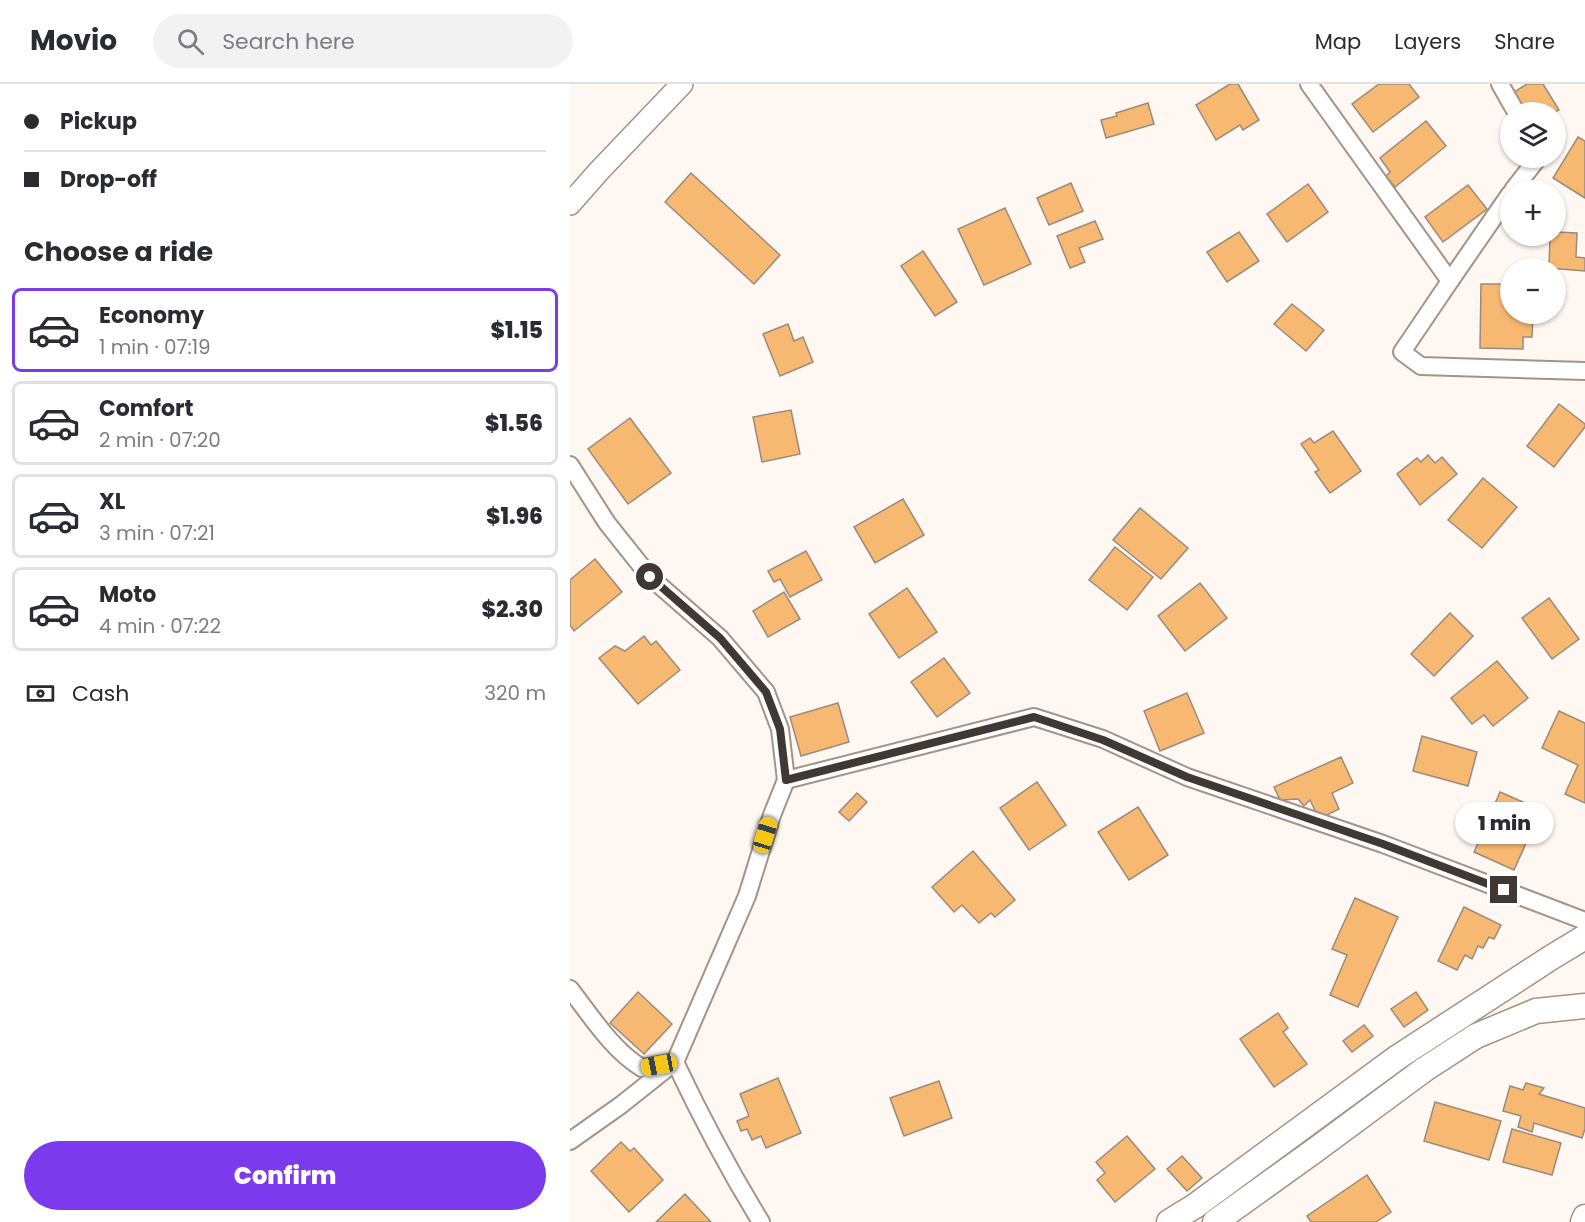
<!DOCTYPE html>
<html lang="en">
<head>
<meta charset="utf-8">
<style>
  :root { --surface:#fff; --page:#f2f2f3; --text:#2b2b33; --muted:#7c7c81; --line:#e1e1e2; --accent:#7c3aed }
  body { margin:0; font-family:Poppins,sans-serif; background:var(--page); color:var(--text); height:100vh; display:flex; flex-direction:column; font-size:22px; white-space:nowrap }
  * { box-sizing:border-box; margin:0 }
  p { font-size:20px; color:var(--muted) }
  .icon { flex:none; width:33px; height:33px; fill:none; stroke:currentColor; stroke-width:2; stroke-linecap:round; stroke-linejoin:round }
  .map { position:relative; flex:1; overflow:hidden }
  .panel { display:flex; flex-direction:column; background:var(--surface); width:570px }
  .panel>* { flex:none }
  .guide { display:grid; align-content:center; height:132px; padding:0 24px; background:var(--surface) }
  .fabs { position:absolute; left:930px; top:18px; display:grid; gap:12px }
  .fabs a { display:grid; place-items:center; width:66px; height:66px; border-radius:50%; background:var(--surface); box-shadow:0 2px 4px #0004; font-size:30px }
  .end { position:absolute; width:27px; height:27px; margin:-14px; border:8px solid #403933; background:#fff; box-shadow:0 0 0 3px #fff }
  .from { border-radius:50% }
  .bubble { position:absolute; height:42px; border-radius:21px; background:var(--surface); box-shadow:0 2px 4px #0004; font-size:20px; font-weight:800; line-height:42px; text-align:center }
  .car { position:absolute; width:18px; height:36px; margin:-18px -9px; border-radius:8px; box-shadow:0 0 4px 2px #0007; background:linear-gradient(#f5c518 24%,#345 0 40%,#f5c518 0 76%,#345 0 86%,#f5c518 0) }
  .guide b { display:flex; align-items:center; gap:21px; height:57px; font-size:22px }
  .guide b+b { border-top:2px solid var(--line) }
  .guide i { width:15px; height:15px; background:var(--text) }
  ul { padding:0; list-style:none }
  li { display:flex; align-items:center; gap:18px; height:84px; margin:0 12px 9px; padding:0 12px; border:3px solid var(--line); border-radius:9px }
  li div { flex:1 }
  li b { display:block; font-size:22px }
  li em { font-style:normal; font-weight:800 }
  li.current { border-color:var(--accent) }
  li>.icon { width:54px; height:54px; stroke-width:1.5 }
  h2 { padding:0 24px; font-size:27px; line-height:72px }
  .pay { display:flex; align-items:center; gap:15px; height:66px; padding:0 24px; font-size:22px }
  .pay p { margin-inline-start:auto }
  .primary-button { display:flex; gap:12px; margin-top:auto; padding:12px 24px }
  .primary-button a { flex:1; height:69px; border-radius:36px; background:var(--accent); color:#fff; font-size:24px; font-weight:800; line-height:69px; text-align:center }
  header { display:flex; align-items:center; gap:36px; box-sizing:border-box; height:84px; padding:0 30px; background:var(--surface); border-bottom:2px solid var(--line) }
  header strong { font-size:28px }
  nav { display:flex; gap:33px; margin-inline-start:auto; font-size:21px }
  .search { width:420px; height:54px; background:var(--page); display:flex; align-items:center; gap:15px; box-sizing:border-box; padding:0 21px; border-radius:33px; color:var(--muted); font-size:22px }
  main { display:flex; flex:1; min-height:0 }
  .map>svg:first-child { display:block }
  .building { fill:#f7b871; stroke:#9a8b7d; stroke-width:1.5 }
  .lines { fill:none; stroke-linecap:round; stroke-linejoin:round }
  .minor-casing { stroke:#a49386; stroke-width:20 }
  .tertiary-casing { stroke:#a49386; stroke-width:24 }
  .secondary-casing { stroke:#a49386; stroke-width:27 }
  .minor { stroke:#fff; stroke-width:16 }
  .tertiary { stroke:#fff; stroke-width:21 }
  .secondary { stroke:#fff; stroke-width:24 }
  .route { stroke:#403933; stroke-width:8 }
</style>
</head>
<body>
<header>
<strong>Movio</strong>
<div class="search"><svg class="icon" aria-label="search" viewBox="0 0 24 24"><circle cx="10" cy="10" r="6"/><path d="M15 15l6 6"/></svg>Search here</div>
<nav><a>Map</a><a>Layers</a><a>Share</a></nav>
</header>
<main>
<section class="panel">
<div class="guide">
<b><i class="from"></i>Pickup</b>
<b><i></i>Drop-off</b>
</div>
<h2>Choose a ride</h2>
<ul>
<li class="current"><svg class="icon" aria-label="car" viewBox="0 0 24 24"><path d="M5 17H2v-5l4-1 3-4h7l3 4 3 1v5h-3M9 17h6M6 11h13"/><circle cx="7" cy="17" r="2"/><circle cx="17" cy="17" r="2"/></svg><div><b>Economy</b><p>1 min · 07:19</p></div><em>$1.15</em></li>
<li><svg class="icon" aria-label="car" viewBox="0 0 24 24"><path d="M5 17H2v-5l4-1 3-4h7l3 4 3 1v5h-3M9 17h6M6 11h13"/><circle cx="7" cy="17" r="2"/><circle cx="17" cy="17" r="2"/></svg><div><b>Comfort</b><p>2 min · 07:20</p></div><em>$1.56</em></li>
<li><svg class="icon" aria-label="car" viewBox="0 0 24 24"><path d="M5 17H2v-5l4-1 3-4h7l3 4 3 1v5h-3M9 17h6M6 11h13"/><circle cx="7" cy="17" r="2"/><circle cx="17" cy="17" r="2"/></svg><div><b>XL</b><p>3 min · 07:21</p></div><em>$1.96</em></li>
<li><svg class="icon" aria-label="car" viewBox="0 0 24 24"><path d="M5 17H2v-5l4-1 3-4h7l3 4 3 1v5h-3M9 17h6M6 11h13"/><circle cx="7" cy="17" r="2"/><circle cx="17" cy="17" r="2"/></svg><div><b>Moto</b><p>4 min · 07:22</p></div><em>$2.30</em></li>
</ul>
<div class="pay"><svg class="icon" aria-label="cash" viewBox="0 0 24 24"><path d="M3 7h18v10H3z"/><circle cx="12" cy="12" r="2"/></svg>Cash<p>320 m</p></div>
<div class="primary-button"><a>Confirm</a></div>
</section>
<div class="map">
<svg width="1015" height="1138" viewBox="0 0 1015 1138">
  <rect width="100%" height="100%" fill="#fff7f1"/>
  <!-- building -->
  <g class="building">
    <path d="M 660,0 L 668,0 L 689,36 L 673,46 L 670,41 L 646,56 L 626,21 Z"/>
    <path d="M 809,0 L 839,0 L 849,13 L 803,48 L 782,20 Z"/>
    <path d="M 957,0 L 973,0 L 989,26 L 985,28 L 956,28 L 944,8 Z"/>
    <path d="M 578,19 L 584,40 L 536,54 L 531,36 L 547,32 L 546,29 Z"/>
    <path d="M 856,37 L 876,62 L 825,103 L 816,92 L 820,88 L 810,74 Z"/>
    <path d="M 1008,53 L 1015,57 L 1015,114 L 983,94 Z"/>
    <path d="M 121,89 L 210,171 L 184,200 L 95,118 Z"/>
    <path d="M 501,99 L 513,127 L 479,141 L 467,114 Z"/>
    <path d="M 738,100 L 758,128 L 717,158 L 697,130 Z"/>
    <path d="M 898,101 L 917,125 L 873,158 L 855,133 Z"/>
    <path d="M 435,124 L 461,180 L 414,201 L 388,145 Z"/>
    <path d="M 525,137 L 533,155 L 509,164 L 515,178 L 500,184 L 487,152 Z"/>
    <path d="M 669,148 L 689,177 L 657,198 L 637,168 Z"/>
    <path d="M 986,148 L 1007,149 L 1006,173 L 1015,174 L 1015,187 L 979,184 L 980,152 L 986,152 Z"/>
    <path d="M 353,167 L 387,218 L 365,232 L 331,182 Z"/>
    <path d="M 911,200 L 940,200 L 940,230 L 963,230 L 962,253 L 953,253 L 953,265 L 910,264 Z"/>
    <path d="M 722,220 L 754,246 L 736,267 L 704,240 Z"/>
    <path d="M 218,240 L 224,257 L 233,253 L 243,278 L 210,292 L 193,250 Z"/>
    <path d="M 989,320 L 1015,340 L 1015,343 L 984,383 L 957,362 Z"/>
    <path d="M 221,326 L 230,370 L 192,378 L 183,333 Z"/>
    <path d="M 60,334 L 101,389 L 58,420 L 18,365 Z"/>
    <path d="M 763,347 L 791,387 L 760,409 L 745,388 L 749,386 L 731,360 L 740,354 L 744,359 Z"/>
    <path d="M 858,371 L 865,379 L 872,373 L 887,390 L 850,421 L 827,390 L 847,374 L 851,378 Z"/>
    <path d="M 913,394 L 947,423 L 912,464 L 878,436 Z"/>
    <path d="M 333,415 L 354,451 L 305,479 L 284,443 Z"/>
    <path d="M 570,424 L 618,464 L 591,495 L 543,456 Z"/>
    <path d="M 545,463 L 583,493 L 557,526 L 519,496 Z"/>
    <path d="M 236,467 L 252,496 L 220,513 L 210,495 L 204,498 L 198,487 Z"/>
    <path d="M 25,475 L 52,508 L 4,547 L 0,541 L 0,496 Z"/>
    <path d="M 630,499 L 657,534 L 615,567 L 588,532 Z"/>
    <path d="M 337,504 L 367,548 L 329,574 L 299,530 Z"/>
    <path d="M 214,508 L 230,535 L 198,553 L 183,527 Z"/>
    <path d="M 979,514 L 1009,555 L 982,575 L 952,534 Z"/>
    <path d="M 880,529 L 903,552 L 864,592 L 841,570 Z"/>
    <path d="M 74,552 L 81,561 L 86,557 L 110,586 L 68,620 L 29,574 L 45,562 L 55,567 Z"/>
    <path d="M 374,574 L 400,609 L 367,633 L 341,598 Z"/>
    <path d="M 927,577 L 958,614 L 923,642 L 914,631 L 902,640 L 881,614 Z"/>
    <path d="M 617,609 L 634,649 L 590,667 L 574,627 Z"/>
    <path d="M 268,619 L 279,658 L 231,672 L 220,633 Z"/>
    <path d="M 989,627 L 1015,639 L 1015,719 L 995,710 L 1008,681 L 972,664 Z"/>
    <path d="M 852,652 L 907,668 L 898,702 L 843,687 Z"/>
    <path d="M 771,673 L 783,699 L 762,709 L 769,725 L 749,735 L 740,716 L 734,722 L 728,715 L 710,716 L 704,703 Z"/>
    <path d="M 467,698 L 496,741 L 459,766 L 430,724 Z"/>
    <path d="M 930,708 L 971,726 L 944,786 L 904,768 Z"/>
    <path d="M 287,709 L 297,718 L 279,737 L 269,728 Z"/>
    <path d="M 568,723 L 598,771 L 559,796 L 528,748 Z"/>
    <path d="M 403,767 L 445,816 L 425,833 L 421,829 L 409,839 L 392,821 L 384,828 L 362,803 Z"/>
    <path d="M 785,814 L 828,833 L 788,923 L 760,911 L 777,871 L 762,865 Z"/>
    <path d="M 894,823 L 931,841 L 924,855 L 919,853 L 913,864 L 908,862 L 902,875 L 895,871 L 887,886 L 868,877 Z"/>
    <path d="M 68,908 L 102,940 L 74,970 L 40,939 Z"/>
    <path d="M 846,908 L 858,926 L 834,943 L 821,925 Z"/>
    <path d="M 708,929 L 718,944 L 713,948 L 737,980 L 704,1003 L 670,955 Z"/>
    <path d="M 794,941 L 803,952 L 782,968 L 773,957 Z"/>
    <path d="M 208,994 L 231,1049 L 196,1064 L 191,1052 L 182,1056 L 177,1045 L 171,1047 L 167,1037 L 179,1032 L 170,1010 Z"/>
    <path d="M 369,997 L 382,1034 L 334,1052 L 320,1014 Z"/>
    <path d="M 956,999 L 974,1004 L 969,1010 L 1015,1024 L 1015,1045 L 1012,1054 L 964,1039 L 962,1048 L 948,1043 L 951,1032 L 933,1027 L 940,1002 L 953,1006 Z"/>
    <path d="M 865,1018 L 931,1037 L 919,1076 L 854,1057 Z"/>
    <path d="M 942,1045 L 991,1059 L 982,1091 L 933,1078 Z"/>
    <path d="M 557,1052 L 585,1085 L 545,1118 L 527,1096 L 535,1089 L 526,1078 Z"/>
    <path d="M 51,1058 L 60,1067 L 64,1064 L 93,1096 L 59,1128 L 21,1087 Z"/>
    <path d="M 612,1072 L 632,1094 L 617,1107 L 597,1085 Z"/>
    <path d="M 797,1091 L 821,1128 L 806,1138 L 741,1138 L 737,1132 Z"/>
    <path d="M 115,1110 L 141,1138 L 86,1138 Z"/>
  </g>
  <g class="lines">
    <!-- minor casing -->
    <g class="minor-casing">
      <g id="minor">
        <path d="M 739,0 L 880,197 L 832,268 L 851,282 L 1015,287"/>
        <path d="M 930,0 L 946,28"/>
        <path d="M 943,106 L 968,74"/>
        <path d="M 880,197 L 940,110"/>
        <path d="M 0,381 L 37,439 L 80,493 L 150,554 L 196,608 L 210,645 L 216,696 L 202,731 L 177,812 L 105,978 L 72,984 C 43,967 21,932 0,905"/>
        <path d="M 216,696 L 464,633 L 533,655 L 617,693 L 813,760 L 1015,837"/>
        <path d="M 0,1057 L 51,1021 L 105,978 C 131,1033 159,1086 191,1138"/>
      </g>
    </g>
    <!-- tertiary casing -->
    <g class="tertiary-casing">
      <path id="tertiary" d="M 0,120 L 29,87 L 112,0"/>
    </g>
    <!-- secondary casing -->
    <g class="secondary-casing">
      <g id="secondary">
        <path d="M 599,1138 L 625,1122 L 828,973 L 982,873 L 1015,853"/>
        <path d="M 645,1138 L 744,1067 L 855,985 L 906,952 L 966,927 L 1015,922"/>
        <path d="M 1013,1138 L 1015,1133"/>
      </g>
    </g>
    <!-- minor -->
    <use href="#minor" class="minor"/>
    <!-- tertiary -->
    <use href="#tertiary" class="tertiary"/>
    <!-- secondary -->
    <use href="#secondary" class="secondary"/>
  </g>
  <g class="lines">
    <!-- route -->
    <path class="route" d="M 80,493 L 150,554 L 196,608 L 210,645 L 216,696 L 464,633 L 533,656 L 617,693 L 813,760 L 934,806"/>
  </g>
</svg>
<div class="fabs">
<a><svg class="icon" aria-label="layers" viewBox="0 0 24 24"><path d="M12 4l9 5-9 5-9-5zM3 14l9 5 9-5"/></svg></a>
<a>+</a>
<a>−</a>
</div>
<i class="end from" style="left:80px;top:493px"></i>
<i class="end" style="left:934px;top:806px"></i>
<div class="bubble" style="left:885px;top:718px;width:99px">1 min</div>
<i class="car" style="left:195px;top:751px;rotate:17deg"></i>
<i class="car" style="left:89px;top:981px;rotate:259deg"></i>
</div>
</main>
</body>
</html>
